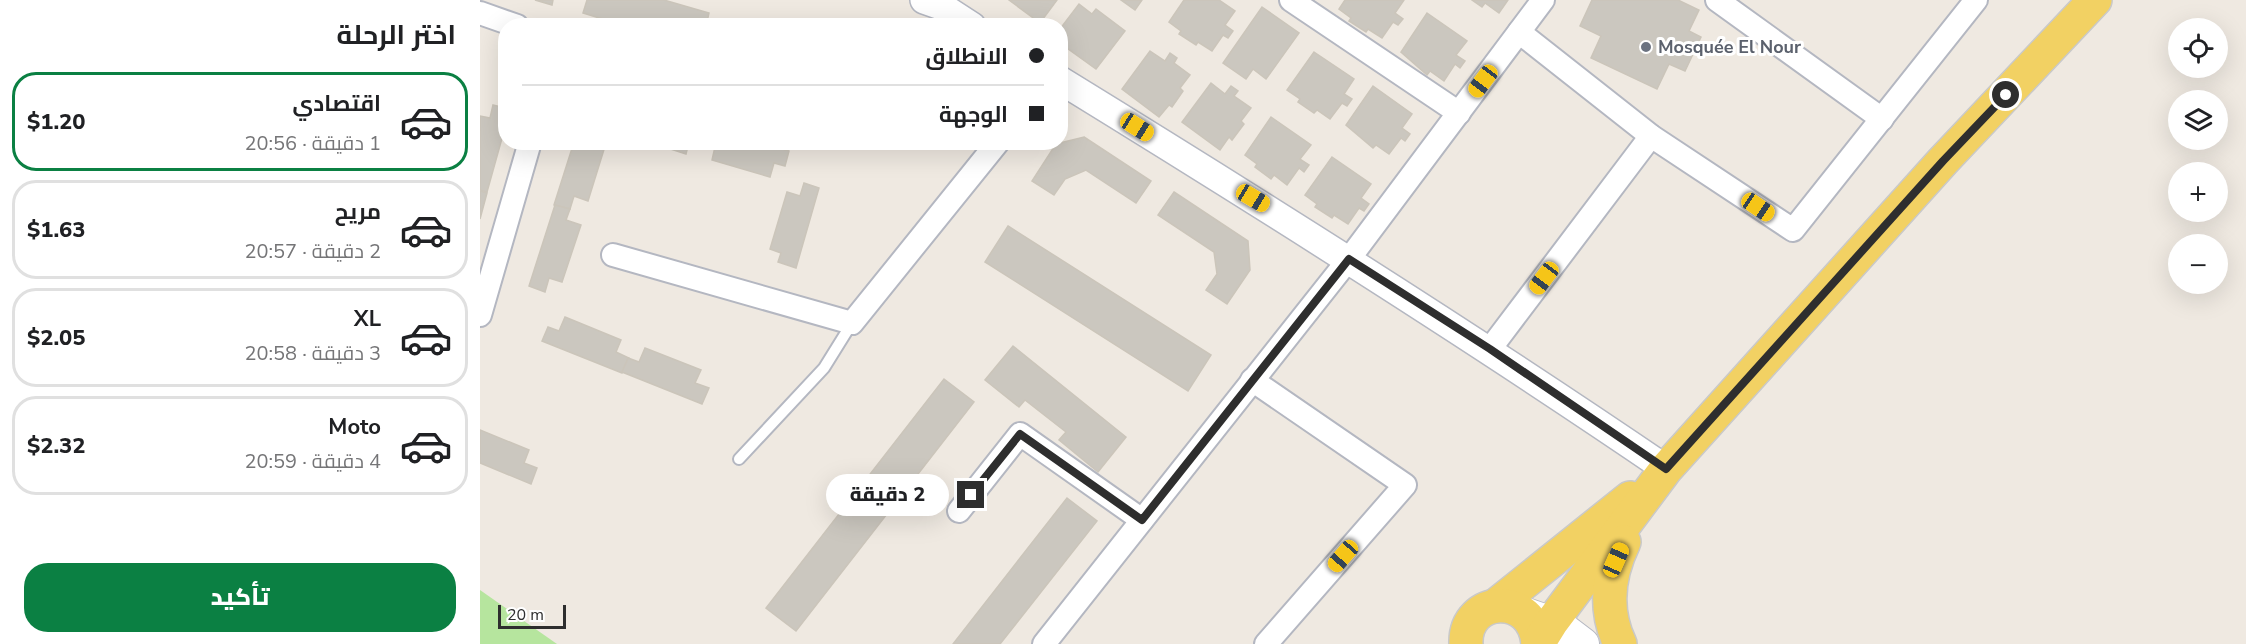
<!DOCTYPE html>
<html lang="ar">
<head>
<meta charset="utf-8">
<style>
  :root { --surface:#fff; --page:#f6f6f6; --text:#202124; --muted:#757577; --line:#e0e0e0; --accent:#0b8043 }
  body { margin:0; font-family:"Nunito Sans",Cairo,sans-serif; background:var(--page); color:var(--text); direction:rtl; height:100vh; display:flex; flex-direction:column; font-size:22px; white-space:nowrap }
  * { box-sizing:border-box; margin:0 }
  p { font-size:20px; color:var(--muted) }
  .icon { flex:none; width:33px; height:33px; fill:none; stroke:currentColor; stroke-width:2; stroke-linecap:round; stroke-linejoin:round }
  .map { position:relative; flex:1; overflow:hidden; direction:ltr }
  .drawer { display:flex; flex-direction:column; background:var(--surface); width:480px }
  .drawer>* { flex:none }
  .guide { position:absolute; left:18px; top:18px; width:570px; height:132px; border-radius:24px; box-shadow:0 6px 24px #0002; direction:rtl; display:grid; align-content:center; height:132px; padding:0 24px; background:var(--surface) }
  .tools { position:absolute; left:1688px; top:18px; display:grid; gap:12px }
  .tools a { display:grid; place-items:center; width:60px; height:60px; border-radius:50%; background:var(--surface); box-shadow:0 6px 24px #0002; font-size:30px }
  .scale { position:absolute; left:18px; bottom:15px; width:68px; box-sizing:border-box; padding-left:6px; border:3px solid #2e2e2e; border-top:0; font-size:16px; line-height:21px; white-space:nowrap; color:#2e2e2e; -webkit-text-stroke:4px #fff; paint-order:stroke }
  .end { position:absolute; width:27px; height:27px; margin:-14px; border:8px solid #2e2e2e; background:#fff; box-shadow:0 0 0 3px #fff }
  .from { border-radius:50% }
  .bubble { position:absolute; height:42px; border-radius:21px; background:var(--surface); box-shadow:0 6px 24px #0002; font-size:20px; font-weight:800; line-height:42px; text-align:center; direction:rtl }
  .car { position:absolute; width:18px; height:36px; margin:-18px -9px; border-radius:8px; box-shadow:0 0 4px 2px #0007; background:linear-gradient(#f5c518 24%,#345 0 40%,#f5c518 0 76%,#345 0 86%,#f5c518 0) }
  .guide b { display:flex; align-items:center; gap:21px; height:57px; font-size:22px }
  .guide b+b { border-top:2px solid var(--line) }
  .guide i { width:15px; height:15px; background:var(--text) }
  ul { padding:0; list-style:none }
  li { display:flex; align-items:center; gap:18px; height:99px; margin:0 12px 9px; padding:0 12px; border:3px solid var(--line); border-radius:24px }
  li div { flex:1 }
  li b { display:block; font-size:22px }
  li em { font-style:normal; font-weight:800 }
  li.selected { border-color:var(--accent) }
  li>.icon { width:54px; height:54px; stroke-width:1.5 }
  h2 { padding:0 24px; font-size:27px; line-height:72px }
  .cta { display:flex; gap:12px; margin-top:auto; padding:12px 24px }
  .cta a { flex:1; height:69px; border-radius:24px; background:var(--accent); color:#fff; font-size:24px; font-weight:800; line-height:69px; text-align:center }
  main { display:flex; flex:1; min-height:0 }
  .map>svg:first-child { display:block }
  .green { fill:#b6e59e }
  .building { fill:#cbc7bf; stroke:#cbc5ba; stroke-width:1.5 }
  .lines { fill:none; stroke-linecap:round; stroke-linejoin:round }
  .service-casing { stroke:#b4b7c1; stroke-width:14 }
  .minor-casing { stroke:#b4b7c1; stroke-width:26 }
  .tertiary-casing { stroke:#b4b7c1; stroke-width:30 }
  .secondary-casing { stroke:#b4b7c1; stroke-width:34 }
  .primary-casing { stroke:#c9c9c9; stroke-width:36 }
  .service { stroke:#fff; stroke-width:10 }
  .minor { stroke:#fff; stroke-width:22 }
  .tertiary { stroke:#fff; stroke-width:27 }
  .secondary { stroke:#fff; stroke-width:32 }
  .primary { stroke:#f2d163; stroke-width:33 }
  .route { stroke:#2e2e2e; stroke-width:8 }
  .worship-dot { fill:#6b7280; stroke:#fff; stroke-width:2 }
  .labels { text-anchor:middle; stroke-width:6; stroke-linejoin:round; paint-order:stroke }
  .worship-label { font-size:18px; font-weight:bold; fill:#5b616d; stroke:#fff; text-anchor:start }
</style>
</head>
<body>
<main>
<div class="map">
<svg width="1766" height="644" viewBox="0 0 1766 644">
  <rect width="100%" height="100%" fill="#efe9e1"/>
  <!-- green -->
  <path class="green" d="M 0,590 L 77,644 L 0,644 Z"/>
  <!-- building -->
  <g class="building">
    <path d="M 55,0 L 73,0 L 72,5 Z"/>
    <path d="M 107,0 L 184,0 L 229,13 L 226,26 L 145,26 L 103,13 Z"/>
    <path d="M 529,0 L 577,0 L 560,23 Z"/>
    <path d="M 641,0 L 662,0 L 655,10 Z"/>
    <path d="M 704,0 L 739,0 L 755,11 L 745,25 L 753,31 L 748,38 L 743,35 L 732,51 L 718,42 L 716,45 L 699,34 L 701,31 L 689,22 Z"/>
    <path d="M 865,0 L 924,0 L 915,13 L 923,19 L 918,25 L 913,22 L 902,38 L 888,29 L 886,32 L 869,21 L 871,18 L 859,9 Z"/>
    <path d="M 992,0 L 1028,0 L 1019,13 L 1005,3 L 1002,7 Z"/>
    <path d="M 1112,0 L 1198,0 L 1219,10 L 1209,31 L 1221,37 L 1205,71 L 1189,64 L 1177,89 L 1111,58 L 1121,36 L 1100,26 Z"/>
    <path d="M 599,4 L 612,14 L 616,9 L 645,31 L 616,69 L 580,43 L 580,29 Z"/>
    <path d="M 782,7 L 819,33 L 786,79 L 773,69 L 766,79 L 743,63 Z"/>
    <path d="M 947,13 L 987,41 L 976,55 L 985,61 L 980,68 L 975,64 L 964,81 L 950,71 L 947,75 L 921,52 Z"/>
    <path d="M 670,51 L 685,61 L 690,53 L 697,58 L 694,63 L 710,75 L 700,88 L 703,91 L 692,107 L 689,105 L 679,117 L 642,89 Z"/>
    <path d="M 834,52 L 874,79 L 864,94 L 872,99 L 867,106 L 862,103 L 850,119 L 837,110 L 834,113 L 818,102 L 820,99 L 807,90 Z"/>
    <path d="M 731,83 L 745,94 L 751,86 L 758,91 L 754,96 L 771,108 L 761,121 L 764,124 L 752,140 L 749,137 L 740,150 L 702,122 Z"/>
    <path d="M 893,86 L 932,114 L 922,128 L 930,134 L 925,141 L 921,138 L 909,154 L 896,145 L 893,148 L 866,125 Z"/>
    <path d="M 13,105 L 26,108 L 26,124 L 7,192 L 0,190 L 0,116 L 10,118 Z"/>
    <path d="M 791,117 L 831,145 L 820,159 L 829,165 L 824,172 L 819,168 L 807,185 L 794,175 L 791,179 L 775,167 L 777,164 L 765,155 Z"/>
    <path d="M 604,137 L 671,181 L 656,203 L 606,170 L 585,179 L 574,195 L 552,181 L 576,144 Z"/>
    <path d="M 94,142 L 126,143 L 108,201 L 94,196 L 90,209 L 74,205 Z"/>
    <path d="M 169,142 L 209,142 L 206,154 Z"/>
    <path d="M 280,142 L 309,151 L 305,166 L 294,163 L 290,177 L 232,160 L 235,147 L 222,143 Z"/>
    <path d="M 852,157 L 891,184 L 881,198 L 889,204 L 884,211 L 879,208 L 868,224 L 854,215 L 852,218 L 835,207 L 837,204 L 825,195 Z"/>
    <path d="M 324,183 L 339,188 L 316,268 L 298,262 L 301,253 L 290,249 L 307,192 L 320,196 Z"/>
    <path d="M 0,191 L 7,193 L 0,219 Z"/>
    <path d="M 694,192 L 768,241 L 770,270 L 747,304 L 726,290 L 737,274 L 734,252 L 678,215 Z"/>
    <path d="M 75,205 L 90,209 L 86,220 L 101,225 L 82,282 L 69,278 L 65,292 L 49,286 Z"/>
    <path d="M 528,226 L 731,355 L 708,391 L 505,262 Z"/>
    <path d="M 85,317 L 141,340 L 136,352 L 149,358 L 142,373 L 62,341 L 68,327 L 79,331 Z"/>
    <path d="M 533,346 L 646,437 L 618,472 L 579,440 L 586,432 L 545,400 L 539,407 L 505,380 Z"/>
    <path d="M 165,348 L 221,370 L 215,383 L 229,388 L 222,404 L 142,372 L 148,358 L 159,362 Z"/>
    <path d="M 464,379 L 494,402 L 316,631 L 286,608 Z"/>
    <path d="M 0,430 L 49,450 L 44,463 L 57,468 L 51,484 L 0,463 Z"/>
    <path d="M 587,498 L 617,521 L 520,644 L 473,644 Z"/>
  </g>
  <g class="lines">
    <!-- service casing -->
    <g class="service-casing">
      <path id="service" d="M 259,459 L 344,368 L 372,323"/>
    </g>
    <!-- minor casing -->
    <g class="minor-casing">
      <g id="minor">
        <path d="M 811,0 L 979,113"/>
        <path d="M 1237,0 L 1402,119"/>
        <path d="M 0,13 L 37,26"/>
        <path d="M 1039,32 L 1171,136 L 1313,230 L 1496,0"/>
        <path d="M 133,255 L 372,323 L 518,142"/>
        <path d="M 0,315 L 50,142"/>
        <path d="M 1010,349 L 1171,136"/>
        <path d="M 772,380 L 925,485 L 786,644"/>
        <path d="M 479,511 L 540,434 L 662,520"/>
        <path d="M 564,644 L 869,259 L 1063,0"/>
      </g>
    </g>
    <!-- tertiary casing -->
    <g class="tertiary-casing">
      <g id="tertiary">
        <path d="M 444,0 L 461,6 L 492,26"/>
        <path d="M 580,80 C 785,206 988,334 1186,469"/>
      </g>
    </g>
    <!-- secondary casing -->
    <g class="secondary-casing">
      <path id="secondary" d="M 1046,614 L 1078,625 L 1103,644"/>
    </g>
    <!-- primary casing -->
    <g class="primary-casing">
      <g id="primary">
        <path d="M 1015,606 L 1150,498"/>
        <path d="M 986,644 C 984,595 1054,591 1058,644"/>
        <path d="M 1058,644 L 1071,623 L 1186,469 L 1463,161 L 1615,0"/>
        <path d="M 1140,644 C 1124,610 1128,575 1144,542"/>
      </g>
    </g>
    <!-- service -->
    <use href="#service" class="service"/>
    <!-- minor -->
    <use href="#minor" class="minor"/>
    <!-- tertiary -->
    <use href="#tertiary" class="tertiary"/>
    <!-- secondary -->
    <use href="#secondary" class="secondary"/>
    <!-- primary -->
    <use href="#primary" class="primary"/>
  </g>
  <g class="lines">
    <!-- route -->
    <path class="route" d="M 491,495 L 540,434 L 662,520 L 869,259 L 1010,349 L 1186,469 L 1463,161 L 1526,95"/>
  </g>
  <!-- markers -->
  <circle class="worship-dot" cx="1166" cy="47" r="6"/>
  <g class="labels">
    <!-- worship labels -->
    <g class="worship-label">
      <text x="1178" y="53">Mosquée El Nour</text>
    </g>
  </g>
</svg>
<div class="tools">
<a><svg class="icon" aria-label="locate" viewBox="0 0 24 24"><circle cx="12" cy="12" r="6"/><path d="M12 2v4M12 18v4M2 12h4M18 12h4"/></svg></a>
<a><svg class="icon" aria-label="layers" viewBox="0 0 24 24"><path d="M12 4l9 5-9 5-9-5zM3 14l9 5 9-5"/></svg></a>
<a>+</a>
<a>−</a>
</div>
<div class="scale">20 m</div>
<i class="end from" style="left:1526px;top:95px"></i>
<i class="end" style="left:491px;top:495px"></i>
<div class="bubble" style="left:346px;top:474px;width:123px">2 دقيقة</div>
<i class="car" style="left:1003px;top:81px;rotate:217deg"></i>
<i class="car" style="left:657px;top:127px;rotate:122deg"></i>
<i class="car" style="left:773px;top:198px;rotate:121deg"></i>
<i class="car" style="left:1278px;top:207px;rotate:124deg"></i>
<i class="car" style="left:1064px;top:278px;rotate:217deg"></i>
<i class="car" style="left:863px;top:556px;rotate:221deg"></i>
<i class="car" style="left:1136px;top:560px;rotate:24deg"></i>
<div class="guide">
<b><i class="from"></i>الانطلاق</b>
<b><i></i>الوجهة</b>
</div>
</div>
<section class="drawer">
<h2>اختر الرحلة</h2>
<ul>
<li class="selected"><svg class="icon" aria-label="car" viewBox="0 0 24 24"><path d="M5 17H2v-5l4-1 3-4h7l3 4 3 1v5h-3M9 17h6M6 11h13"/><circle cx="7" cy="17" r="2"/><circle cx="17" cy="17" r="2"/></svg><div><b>اقتصادي</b><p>1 دقيقة · 20:56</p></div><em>$1.20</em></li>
<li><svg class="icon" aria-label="car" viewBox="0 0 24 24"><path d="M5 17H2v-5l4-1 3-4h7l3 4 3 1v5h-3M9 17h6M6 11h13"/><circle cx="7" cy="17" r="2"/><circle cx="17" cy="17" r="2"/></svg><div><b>مريح</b><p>2 دقيقة · 20:57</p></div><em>$1.63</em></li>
<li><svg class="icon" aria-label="car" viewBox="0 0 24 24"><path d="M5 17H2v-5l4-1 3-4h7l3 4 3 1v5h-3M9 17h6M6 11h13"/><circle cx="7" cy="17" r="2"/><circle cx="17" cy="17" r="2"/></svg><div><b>XL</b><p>3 دقيقة · 20:58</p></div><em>$2.05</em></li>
<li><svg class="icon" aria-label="car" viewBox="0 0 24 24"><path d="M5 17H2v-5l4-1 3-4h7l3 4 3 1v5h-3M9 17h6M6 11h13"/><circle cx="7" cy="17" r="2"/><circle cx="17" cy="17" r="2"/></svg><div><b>Moto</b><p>4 دقيقة · 20:59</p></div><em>$2.32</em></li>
</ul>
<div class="cta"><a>تأكيد</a></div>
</section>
</main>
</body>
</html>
